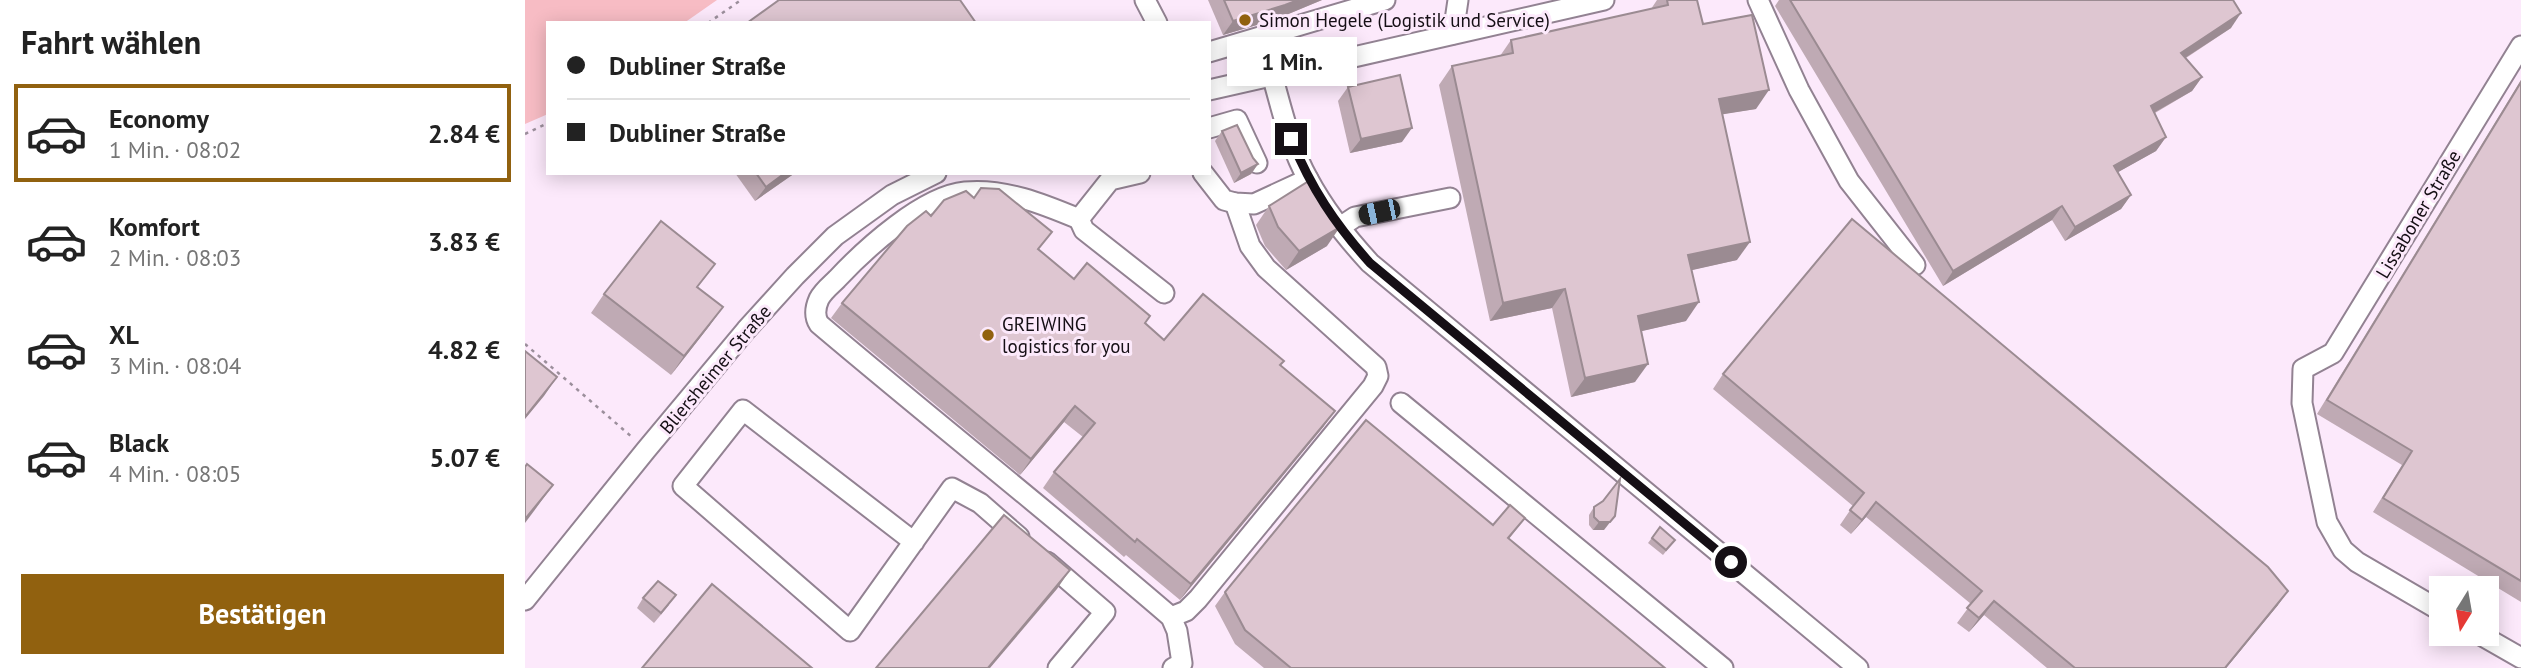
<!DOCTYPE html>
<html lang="de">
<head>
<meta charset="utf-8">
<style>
  :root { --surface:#fff; --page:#f2f2f2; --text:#222; --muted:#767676; --line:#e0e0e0; --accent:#91610f }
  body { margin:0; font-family:"PT Sans",sans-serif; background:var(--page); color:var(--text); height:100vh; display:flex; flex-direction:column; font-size:26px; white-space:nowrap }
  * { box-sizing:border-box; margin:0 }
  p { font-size:23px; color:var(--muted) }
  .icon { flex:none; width:38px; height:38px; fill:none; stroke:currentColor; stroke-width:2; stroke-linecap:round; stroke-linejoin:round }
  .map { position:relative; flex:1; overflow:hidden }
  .details { display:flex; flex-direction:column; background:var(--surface); width:525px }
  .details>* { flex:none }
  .hud { position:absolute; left:21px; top:21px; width:665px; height:154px; border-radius:0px; box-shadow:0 4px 18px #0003; display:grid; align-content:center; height:154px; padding:0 21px; background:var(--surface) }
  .needle { width:46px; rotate:191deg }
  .buttons { position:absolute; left:1904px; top:576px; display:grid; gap:14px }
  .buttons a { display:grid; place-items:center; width:70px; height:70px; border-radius:0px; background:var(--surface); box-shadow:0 4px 18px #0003; font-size:35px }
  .end { position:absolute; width:32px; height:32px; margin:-16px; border:9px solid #150f15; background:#fff; box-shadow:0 0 0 4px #fff }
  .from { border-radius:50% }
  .bubble { position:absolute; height:49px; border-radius:0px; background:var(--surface); box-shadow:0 4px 18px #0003; font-size:23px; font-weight:800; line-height:49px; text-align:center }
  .car { position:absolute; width:21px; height:42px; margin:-21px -10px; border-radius:9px; box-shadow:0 0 5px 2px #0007; background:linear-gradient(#222 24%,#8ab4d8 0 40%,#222 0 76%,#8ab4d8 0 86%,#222 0) }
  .hud b { display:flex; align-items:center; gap:24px; height:66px; font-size:26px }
  .hud b+b { border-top:2px solid var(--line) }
  .hud i { width:18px; height:18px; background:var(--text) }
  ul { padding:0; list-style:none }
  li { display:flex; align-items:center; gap:21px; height:98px; margin:0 14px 10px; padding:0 7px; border:4px solid transparent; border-radius:0px }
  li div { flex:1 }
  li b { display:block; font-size:26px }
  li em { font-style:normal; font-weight:800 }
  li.active { border-color:var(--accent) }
  li>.icon { width:63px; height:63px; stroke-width:1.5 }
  h2 { padding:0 21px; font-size:32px; line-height:84px }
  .primary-button { display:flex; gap:14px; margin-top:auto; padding:14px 21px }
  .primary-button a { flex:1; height:80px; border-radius:0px; background:var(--accent); color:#fff; font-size:28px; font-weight:800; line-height:80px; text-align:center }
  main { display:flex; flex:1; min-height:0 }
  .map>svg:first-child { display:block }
  .green { fill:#f7bcc4 }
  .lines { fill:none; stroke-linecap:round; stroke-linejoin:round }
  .minor-casing { stroke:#928292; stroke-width:23 }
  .path { stroke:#9c8f9c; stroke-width:2.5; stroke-dasharray:3.5 5; stroke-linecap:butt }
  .minor { stroke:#fff; stroke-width:19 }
  .wall { fill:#bfaab4 }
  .shaded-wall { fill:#9b8b92 }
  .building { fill:#dec6d1; stroke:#9b8b92; stroke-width:2 }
  .route { stroke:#150f15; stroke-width:9 }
  .poi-dot { fill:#91610f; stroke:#fce9fb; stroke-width:2.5 }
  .labels { text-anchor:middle; stroke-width:6; stroke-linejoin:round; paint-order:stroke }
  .poi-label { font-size:19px; fill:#150f15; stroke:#fce9fb; text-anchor:start }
  .street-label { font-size:19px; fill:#150f15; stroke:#fce9fb }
</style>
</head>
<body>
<main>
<section class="details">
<h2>Fahrt wählen</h2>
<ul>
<li class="active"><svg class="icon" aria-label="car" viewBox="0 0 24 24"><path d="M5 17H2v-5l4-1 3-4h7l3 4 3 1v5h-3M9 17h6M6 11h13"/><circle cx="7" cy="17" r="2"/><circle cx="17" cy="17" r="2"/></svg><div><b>Economy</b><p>1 Min. · 08:02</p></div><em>2.84 €</em></li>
<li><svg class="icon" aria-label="car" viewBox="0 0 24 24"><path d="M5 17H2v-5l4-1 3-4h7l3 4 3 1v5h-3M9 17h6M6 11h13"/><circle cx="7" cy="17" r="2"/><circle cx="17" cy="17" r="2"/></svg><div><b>Komfort</b><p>2 Min. · 08:03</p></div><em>3.83 €</em></li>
<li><svg class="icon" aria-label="car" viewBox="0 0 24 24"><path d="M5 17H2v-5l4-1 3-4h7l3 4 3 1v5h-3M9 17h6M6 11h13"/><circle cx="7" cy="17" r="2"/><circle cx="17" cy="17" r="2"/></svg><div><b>XL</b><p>3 Min. · 08:04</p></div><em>4.82 €</em></li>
<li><svg class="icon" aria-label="car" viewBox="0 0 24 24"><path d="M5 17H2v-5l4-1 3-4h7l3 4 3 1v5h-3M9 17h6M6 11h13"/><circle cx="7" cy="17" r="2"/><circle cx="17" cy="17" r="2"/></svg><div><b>Black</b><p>4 Min. · 08:05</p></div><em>5.07 €</em></li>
</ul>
<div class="primary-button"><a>Bestätigen</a></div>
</section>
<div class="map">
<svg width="1996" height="668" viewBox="0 0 1996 668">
  <rect width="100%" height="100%" fill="#fce9fb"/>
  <!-- green -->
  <path class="green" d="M 0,0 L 192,0 L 159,23 L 23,23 L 23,114 L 0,124 Z"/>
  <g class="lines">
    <!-- minor casing -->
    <g class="minor-casing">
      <g id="minor">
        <path d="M 620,0 L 632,23"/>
        <path d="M 1233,0 L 1274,90 L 1324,181 L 1390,265"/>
        <path d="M 928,34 L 933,0"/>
        <path d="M 684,52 L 860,0"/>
        <path d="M 747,75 C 757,110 765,147 783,179 C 799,209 822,238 845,263 L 1333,668"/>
        <path d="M 684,90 L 1079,0"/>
        <path d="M 684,128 L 712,120 L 732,163"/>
        <path d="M 615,173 L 585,180 L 554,219 L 559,230 L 639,293"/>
        <path d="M 678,173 L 699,200 L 710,203 L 729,204 L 783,179"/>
        <path d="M 554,219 C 518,204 479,188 440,192 C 398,196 340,249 312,279 C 306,285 298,291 294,299 C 290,308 289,316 294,324 C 411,423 531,518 646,617 L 652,631 L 657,663 L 648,668"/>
        <path d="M 815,227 L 830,217 L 925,198"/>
        <path d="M 876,403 L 1198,668"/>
        <path d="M 389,542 L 218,410 L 158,486 L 325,631 L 427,488 L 455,503 L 494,537"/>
        <path d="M 522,562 L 580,612 L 533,668"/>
        <path d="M 0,600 L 121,450 L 221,330 L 270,276 L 310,236 L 367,195 L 411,173"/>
        <path d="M 1916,611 L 1832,562 L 1818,550 L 1802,522 L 1777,403 L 1778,369 L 1808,353 L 1996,46"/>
        <path d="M 646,617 L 661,611 L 673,599 L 848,386 L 853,376 L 851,367 L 741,268 L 725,246 L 710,203"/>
        <path d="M 1954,634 L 1996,658"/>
      </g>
    </g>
    <!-- path -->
    <g class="path">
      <path d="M 183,23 L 216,0"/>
      <path d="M 0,134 L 23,123"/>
      <path d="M 0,344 L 108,438"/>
    </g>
    <!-- minor -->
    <use href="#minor" class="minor"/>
  </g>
  <!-- wall -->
  <g class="wall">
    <path d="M 683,0 L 797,0 L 749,20 L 698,35 Z"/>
    <path d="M 1132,0 L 1172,0 L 1178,24 L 1231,109 L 1197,114 L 1212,260 L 1166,270 L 1161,321 L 1116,331 L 1110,382 L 1046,397 L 1027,308 L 965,321 L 914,85 L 927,66 L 975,56 L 986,40 L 1126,9 Z"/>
    <path d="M 1254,0 L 1708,0 L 1706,28 L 1661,58 L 1677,77 L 1667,91 L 1630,113 L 1641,137 L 1631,151 L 1593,172 L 1606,195 L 1596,209 L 1540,241 L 1527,220 L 1418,286 L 1250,6 Z"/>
    <path d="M 1996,80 L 1996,602 L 1848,512 L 1877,465 L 1792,414 Z"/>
    <path d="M 823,87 L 877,142 L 825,153 L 813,101 Z"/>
    <path d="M 697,131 L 733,164 L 726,174 L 709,183 L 690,141 Z"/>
    <path d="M 210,173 L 270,173 L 230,201 Z"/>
    <path d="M 449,198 L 549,279 L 620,323 L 639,340 L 756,366 L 799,426 L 655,600 L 601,555 L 599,557 L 518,488 L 529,472 L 558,437 L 539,422 L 495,475 L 306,318 L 317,303 L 406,216 Z"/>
    <path d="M 744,206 L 802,246 L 761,270 L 740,246 L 731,225 Z"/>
    <path d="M 173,287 L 185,325 L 146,375 L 66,313 L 79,294 Z"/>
    <path d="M 1198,374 L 1753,605 L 1701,668 L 1522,668 L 1459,615 L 1444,632 L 1432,623 L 1446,604 L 1341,517 L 1326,534 L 1315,525 L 1328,506 L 1188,389 Z"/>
    <path d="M 1069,507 L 1079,530 L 1068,530 L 1064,525 L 1064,515 Z"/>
    <path d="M 1000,518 L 984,539 L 1140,668 L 739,668 L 710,644 L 690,606 L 700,592 Z"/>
    <path d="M 1135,527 L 1150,540 L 1138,555 L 1123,543 Z"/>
    <path d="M 118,598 L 144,605 L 129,623 L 112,608 Z"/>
  </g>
  <!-- shaded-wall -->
  <g class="shaded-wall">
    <path d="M 773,0 L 797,0 L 749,20 L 698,35 L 708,21 Z"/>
    <path d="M 1716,13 L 1706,28 L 1646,67 L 1656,53 Z"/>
    <path d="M 1677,77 L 1667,91 L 1616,120 L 1626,106 Z"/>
    <path d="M 1244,90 L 1231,109 L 1181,117 L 1194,99 Z"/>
    <path d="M 887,128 L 877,142 L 825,153 L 836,139 Z"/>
    <path d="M 1641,137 L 1631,151 L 1579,180 L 1589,166 Z"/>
    <path d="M 733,164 L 726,174 L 709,183 L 716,173 Z"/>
    <path d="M 260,173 L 270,173 L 230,201 L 241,187 Z"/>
    <path d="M 1606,195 L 1596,209 L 1540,241 L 1550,227 Z"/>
    <path d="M 1537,206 L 1527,220 L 1418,286 L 1428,271 Z"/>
    <path d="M 815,227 L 802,246 L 761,270 L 774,251 Z"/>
    <path d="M 1225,242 L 1212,260 L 1150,274 L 1163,255 Z"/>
    <path d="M 1040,289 L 1027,308 L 965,321 L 978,303 Z"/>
    <path d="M 1174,302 L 1161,321 L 1100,335 L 1113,316 Z"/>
    <path d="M 198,307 L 185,325 L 146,375 L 159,356 Z"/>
    <path d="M 1123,364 L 1110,382 L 1046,397 L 1060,378 Z"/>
    <path d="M 32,377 L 19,396 L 0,419 L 0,417 Z"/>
    <path d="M 550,406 L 539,422 L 495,475 L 506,459 Z"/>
    <path d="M 810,411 L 799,426 L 655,600 L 666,584 Z"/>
    <path d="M 28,485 L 9,511 L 0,523 L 0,519 Z"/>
    <path d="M 1351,502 L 1341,517 L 1326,534 L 1337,520 Z"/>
    <path d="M 1090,516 L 1079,530 L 1068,530 L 1074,522 Z"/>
    <path d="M 545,570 L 532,589 L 465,668 L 463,668 Z"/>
    <path d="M 1763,591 L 1753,605 L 1701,668 L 1700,668 Z"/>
    <path d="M 1469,601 L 1459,615 L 1444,632 L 1454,618 Z"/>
  </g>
  <!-- building -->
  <g class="building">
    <path d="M 254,0 L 435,0 L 451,23 L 222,23 Z"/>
    <path d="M 699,0 L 773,0 L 760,5 L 708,21 Z"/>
    <path d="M 1142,0 L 1172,0 L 1178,24 L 1227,15 L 1244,90 L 1194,99 L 1225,242 L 1163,255 L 1174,302 L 1113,316 L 1123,364 L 1060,378 L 1040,289 L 978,303 L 927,66 L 988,53 L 986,40 L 1143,5 Z"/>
    <path d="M 1265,0 L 1708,0 L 1716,13 L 1656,53 L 1677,77 L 1626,106 L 1641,137 L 1589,166 L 1606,195 L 1550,227 L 1537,206 L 1428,271 Z"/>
    <path d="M 875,75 L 887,128 L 836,139 L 823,87 Z"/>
    <path d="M 1996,82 L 1996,581 L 1858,498 L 1887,451 L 1802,400 Z"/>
    <path d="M 712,125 L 728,158 L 733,164 L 716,173 L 697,131 Z"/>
    <path d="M 231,173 L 260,173 L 241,187 Z"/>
    <path d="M 787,179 L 815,227 L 774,251 L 753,227 L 744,206 Z"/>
    <path d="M 456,188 L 474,189 L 527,232 L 513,249 L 549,279 L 562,263 L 625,316 L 620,323 L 639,340 L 678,294 L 759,361 L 755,365 L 810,411 L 666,584 L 612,539 L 610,542 L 529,472 L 570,423 L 550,406 L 506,459 L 317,303 L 382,226 L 401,211 L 406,216 L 419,200 L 441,191 L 449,198 Z"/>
    <path d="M 1327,219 L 1743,567 L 1763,591 L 1700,668 L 1550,668 L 1469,601 L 1454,618 L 1442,608 L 1457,591 L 1351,502 L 1337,520 L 1325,510 L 1339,493 L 1198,374 Z"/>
    <path d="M 136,221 L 190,264 L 172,287 L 198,307 L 159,356 L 79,294 Z"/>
    <path d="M 0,351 L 32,377 L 0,417 Z"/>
    <path d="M 841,420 L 968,525 L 985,505 L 1000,518 L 983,538 L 1140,668 L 766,668 L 720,630 L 700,592 Z"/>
    <path d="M 2,464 L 28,485 L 0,519 L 0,467 Z"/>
    <path d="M 1095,479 L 1090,516 L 1085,522 L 1074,522 L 1069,517 L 1069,507 L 1078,501 Z"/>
    <path d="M 479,515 L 545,570 L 463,668 L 351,668 Z"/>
    <path d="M 1135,527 L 1150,540 L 1141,550 L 1127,538 Z"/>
    <path d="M 133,581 L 151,595 L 136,613 L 118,598 Z"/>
    <path d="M 187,584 L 287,668 L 117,668 Z"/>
  </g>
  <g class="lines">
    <!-- route -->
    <path class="route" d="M 766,139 C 786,188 810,224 845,263 L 1206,562"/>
  </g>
  <!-- markers -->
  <g class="poi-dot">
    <circle cx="720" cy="20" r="7"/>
    <circle cx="463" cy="335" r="7"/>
  </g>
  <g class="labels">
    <!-- poi labels -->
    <g class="poi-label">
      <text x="734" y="27">Simon Hegele (Logistik und Service)</text>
      <text x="477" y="331">GREIWING<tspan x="477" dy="22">logistics for you</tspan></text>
    </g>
    <!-- street labels -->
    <g class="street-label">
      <text transform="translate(1893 214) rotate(-59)" y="7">Lissaboner Straße</text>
      <text transform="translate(190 369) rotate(-50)" y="7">Bliersheimer Straße</text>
    </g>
  </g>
</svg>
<div class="buttons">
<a><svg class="needle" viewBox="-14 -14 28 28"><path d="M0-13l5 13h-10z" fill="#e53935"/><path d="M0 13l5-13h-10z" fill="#767676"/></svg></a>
</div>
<i class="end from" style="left:1206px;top:562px"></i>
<i class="end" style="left:766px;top:139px"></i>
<div class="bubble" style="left:702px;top:37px;width:130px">1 Min.</div>
<i class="car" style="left:854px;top:212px;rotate:258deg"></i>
<div class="hud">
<b><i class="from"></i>Dubliner Straße</b>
<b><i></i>Dubliner Straße</b>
</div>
</div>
</main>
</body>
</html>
